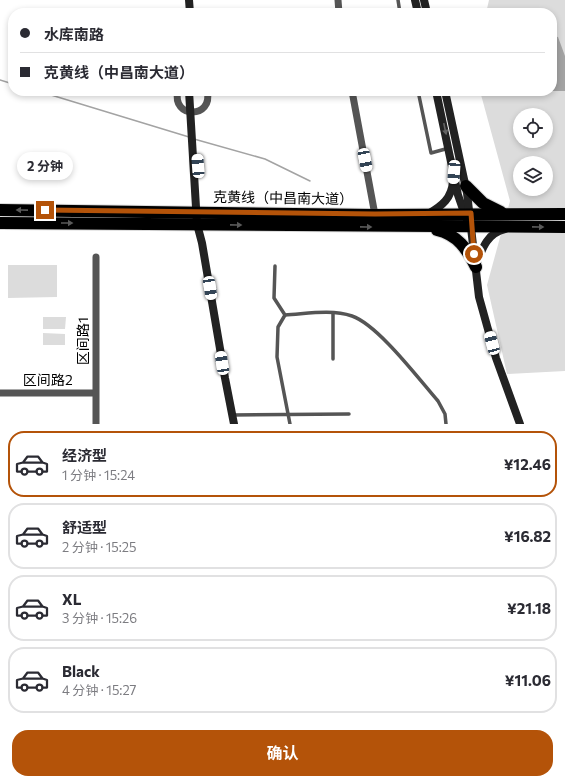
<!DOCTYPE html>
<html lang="zh">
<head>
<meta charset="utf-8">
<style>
  :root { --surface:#fff; --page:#f2f2f3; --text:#2b2b33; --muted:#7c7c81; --line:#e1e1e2; --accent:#b45309 }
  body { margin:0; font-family:Commissioner,"Noto Sans SC",sans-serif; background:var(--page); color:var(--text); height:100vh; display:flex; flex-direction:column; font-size:15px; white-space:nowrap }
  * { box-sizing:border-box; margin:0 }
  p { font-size:13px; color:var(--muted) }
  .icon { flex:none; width:22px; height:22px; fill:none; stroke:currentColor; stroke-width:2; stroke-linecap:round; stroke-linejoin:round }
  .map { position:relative; height:424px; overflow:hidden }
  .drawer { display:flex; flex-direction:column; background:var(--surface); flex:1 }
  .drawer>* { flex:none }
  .banner { position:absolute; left:8px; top:8px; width:549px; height:88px; border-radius:16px; box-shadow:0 2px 6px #0003; display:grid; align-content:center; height:88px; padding:0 12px; background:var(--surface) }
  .tools { position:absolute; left:513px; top:108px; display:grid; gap:8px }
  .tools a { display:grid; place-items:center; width:40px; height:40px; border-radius:50%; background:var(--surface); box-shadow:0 2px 6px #0003; font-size:20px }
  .end { position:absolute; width:18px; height:18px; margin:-9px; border:5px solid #b45309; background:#fff; box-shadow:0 0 0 2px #fff }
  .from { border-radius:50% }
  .bubble { position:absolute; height:28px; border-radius:14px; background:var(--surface); box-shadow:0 2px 6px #0003; font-size:13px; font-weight:700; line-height:28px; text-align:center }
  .car { position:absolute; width:12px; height:24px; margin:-12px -6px; border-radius:5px; box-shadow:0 0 3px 1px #0007; background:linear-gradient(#fff 24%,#345 0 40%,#fff 0 76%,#345 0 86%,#fff 0) }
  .banner b { display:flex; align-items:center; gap:14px; height:38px; font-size:15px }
  .banner b+b { border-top:1px solid var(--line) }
  .banner i { width:10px; height:10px; background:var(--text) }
  ul { padding:7px 0 0; list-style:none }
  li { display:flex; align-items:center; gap:12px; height:66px; margin:0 8px 6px; padding:0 4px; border:2px solid var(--line); border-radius:16px }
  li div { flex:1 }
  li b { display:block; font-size:15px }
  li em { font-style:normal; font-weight:700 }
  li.current { border-color:var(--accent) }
  li>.icon { width:36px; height:36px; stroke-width:1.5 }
  .primary-button { display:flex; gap:8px; margin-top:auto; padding:8px 12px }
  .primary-button a { flex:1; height:46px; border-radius:16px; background:var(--accent); color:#fff; font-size:16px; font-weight:700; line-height:46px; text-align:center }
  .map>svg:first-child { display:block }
  .green { fill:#dcdcdc; fill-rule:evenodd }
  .water { fill:#a3a3a3 }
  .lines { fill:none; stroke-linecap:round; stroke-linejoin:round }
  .stream { stroke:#a3a3a3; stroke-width:1.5 }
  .highway-casing { stroke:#dbdbdb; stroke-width:14 }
  .lane { stroke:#555; stroke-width:3.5 }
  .street { stroke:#555; stroke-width:7 }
  .secondary { stroke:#222; stroke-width:8 }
  .highway { stroke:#000; stroke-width:12 }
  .oneway { fill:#646464 }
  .oneway2 { fill:#595959 }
  .route { stroke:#b45309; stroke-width:5 }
  .labels { text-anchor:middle; stroke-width:3; stroke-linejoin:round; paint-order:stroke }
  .street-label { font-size:14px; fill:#000; stroke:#fff }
</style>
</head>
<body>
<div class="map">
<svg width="565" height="424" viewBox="0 0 565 424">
  <rect width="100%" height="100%" fill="#fff"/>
  <!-- green -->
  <g class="green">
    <path d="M 489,0 L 565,0 L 565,371 L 507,374 L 487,285 L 510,201 L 480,91 L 552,91 L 552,13 L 486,13 ZM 520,115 L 546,115 L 546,141 L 520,141 ZM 520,163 L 546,163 L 546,189 L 520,189 Z"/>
    <path d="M 8,265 L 57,265 L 57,297 L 8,298 Z"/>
    <path d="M 43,317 L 66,317 L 65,329 L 43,329 Z"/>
    <path d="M 43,333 L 65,334 L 65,345 L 43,345 Z"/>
  </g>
  <!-- water -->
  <path class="water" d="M 552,36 L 558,37 L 565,56 L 565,91 L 517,91 L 552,91 Z"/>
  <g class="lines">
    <!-- stream -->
    <g class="stream">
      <path d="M 0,80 L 13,84"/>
      <path d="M 38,91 L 189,137"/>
      <path d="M 194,139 L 265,159 L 310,181"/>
    </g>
    <!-- highway casing -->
    <g class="highway-casing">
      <g id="highway">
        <path d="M 466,186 L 483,203 L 501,212"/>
        <path d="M 0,210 L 375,215 L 565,214"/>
        <path d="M 0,223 L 565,227"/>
        <path d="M 437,230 C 458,235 467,249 476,267"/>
      </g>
    </g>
    <!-- lane -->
    <g class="lane">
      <path d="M 398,0 L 400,13"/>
      <path d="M 418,91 L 431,153 L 449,148"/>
      <path d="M 275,266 L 274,298 L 285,315 L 278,327 L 277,357 L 290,424"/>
      <path d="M 285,315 C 306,314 331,309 352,316 C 378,325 418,378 438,401 L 445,414 L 446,424"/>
      <path d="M 333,359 L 333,313"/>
      <path d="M 232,415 L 349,414"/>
    </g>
    <!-- street -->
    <g class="street">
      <path d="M 338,0 L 339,13"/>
      <path d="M 178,91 C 171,119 214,119 207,91"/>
      <path d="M 352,91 L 375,215"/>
      <path d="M 0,393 L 95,393"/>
      <path d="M 96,424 L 96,257"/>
    </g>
    <!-- secondary -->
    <g class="secondary">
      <path d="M 189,0 L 190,13"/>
      <path d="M 415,0 L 418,13"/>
      <path d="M 424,0 L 427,13"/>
      <path d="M 189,91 L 197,224 L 202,243 L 225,378 L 234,424"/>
      <path d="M 436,91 L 458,195 L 466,218"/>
      <path d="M 445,91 L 467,193 L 479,297 L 496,358 L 520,424"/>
      <path d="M 428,214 C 442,206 452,198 453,181"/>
      <path d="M 476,265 C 482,249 487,233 505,229"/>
    </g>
    <!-- highway -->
    <use href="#highway" class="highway"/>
  </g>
  <!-- one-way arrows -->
  <defs><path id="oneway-solid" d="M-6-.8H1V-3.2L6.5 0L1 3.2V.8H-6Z"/></defs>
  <use class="oneway" href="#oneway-solid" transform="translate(445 129) rotate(78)"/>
  <g class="oneway2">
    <use href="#oneway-solid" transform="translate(22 210) rotate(-179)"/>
    <use href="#oneway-solid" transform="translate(67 223)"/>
    <use href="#oneway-solid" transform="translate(236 225) rotate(1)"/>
    <use href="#oneway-solid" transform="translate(366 227) rotate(1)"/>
    <use href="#oneway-solid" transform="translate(538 227) rotate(1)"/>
  </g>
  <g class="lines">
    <!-- route -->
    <path class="route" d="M 45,210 L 375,214 L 471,213 L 474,254"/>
  </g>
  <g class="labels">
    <!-- street labels -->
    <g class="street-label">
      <text transform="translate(283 198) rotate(1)" y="5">克黄线（中昌南大道）</text>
      <text transform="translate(83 341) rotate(-90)" y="5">区间路1</text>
      <text x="48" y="385">区间路2</text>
    </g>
  </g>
</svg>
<div class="tools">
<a><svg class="icon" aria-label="locate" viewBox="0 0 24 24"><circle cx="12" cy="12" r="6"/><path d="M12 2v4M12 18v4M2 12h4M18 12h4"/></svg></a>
<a><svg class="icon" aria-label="layers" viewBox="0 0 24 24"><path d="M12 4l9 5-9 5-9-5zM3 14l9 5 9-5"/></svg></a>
</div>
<i class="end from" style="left:474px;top:254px"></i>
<i class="end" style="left:45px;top:210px"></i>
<div class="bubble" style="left:17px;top:152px;width:56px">2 分钟</div>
<i class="car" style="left:365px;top:160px;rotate:169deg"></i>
<i class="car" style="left:198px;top:166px;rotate:356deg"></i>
<i class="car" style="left:454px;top:172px;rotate:184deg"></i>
<i class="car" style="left:210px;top:288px;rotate:171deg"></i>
<i class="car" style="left:492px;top:343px;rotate:345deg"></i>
<i class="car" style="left:222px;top:363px;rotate:351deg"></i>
<div class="banner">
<b><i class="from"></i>水库南路</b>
<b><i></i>克黄线（中昌南大道）</b>
</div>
</div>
<section class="drawer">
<ul>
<li class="current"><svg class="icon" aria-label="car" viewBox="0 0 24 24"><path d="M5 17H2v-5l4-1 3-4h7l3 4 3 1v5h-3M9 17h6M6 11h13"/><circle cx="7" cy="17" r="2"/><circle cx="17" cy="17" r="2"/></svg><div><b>经济型</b><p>1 分钟 · 15:24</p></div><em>¥12.46</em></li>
<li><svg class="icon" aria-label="car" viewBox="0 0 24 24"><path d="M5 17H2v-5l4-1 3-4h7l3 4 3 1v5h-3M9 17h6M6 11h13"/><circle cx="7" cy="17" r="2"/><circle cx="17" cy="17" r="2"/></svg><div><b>舒适型</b><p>2 分钟 · 15:25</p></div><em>¥16.82</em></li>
<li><svg class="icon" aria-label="car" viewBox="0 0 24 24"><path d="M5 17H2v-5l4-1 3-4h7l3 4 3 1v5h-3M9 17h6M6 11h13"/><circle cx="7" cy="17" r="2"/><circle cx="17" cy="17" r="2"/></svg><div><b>XL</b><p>3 分钟 · 15:26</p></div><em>¥21.18</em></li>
<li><svg class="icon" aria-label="car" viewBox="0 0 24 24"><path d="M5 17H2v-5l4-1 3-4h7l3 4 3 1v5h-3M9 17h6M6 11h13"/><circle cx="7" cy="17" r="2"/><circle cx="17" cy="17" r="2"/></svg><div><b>Black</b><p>4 分钟 · 15:27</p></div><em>¥11.06</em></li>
</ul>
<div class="primary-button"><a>确认</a></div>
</section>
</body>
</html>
